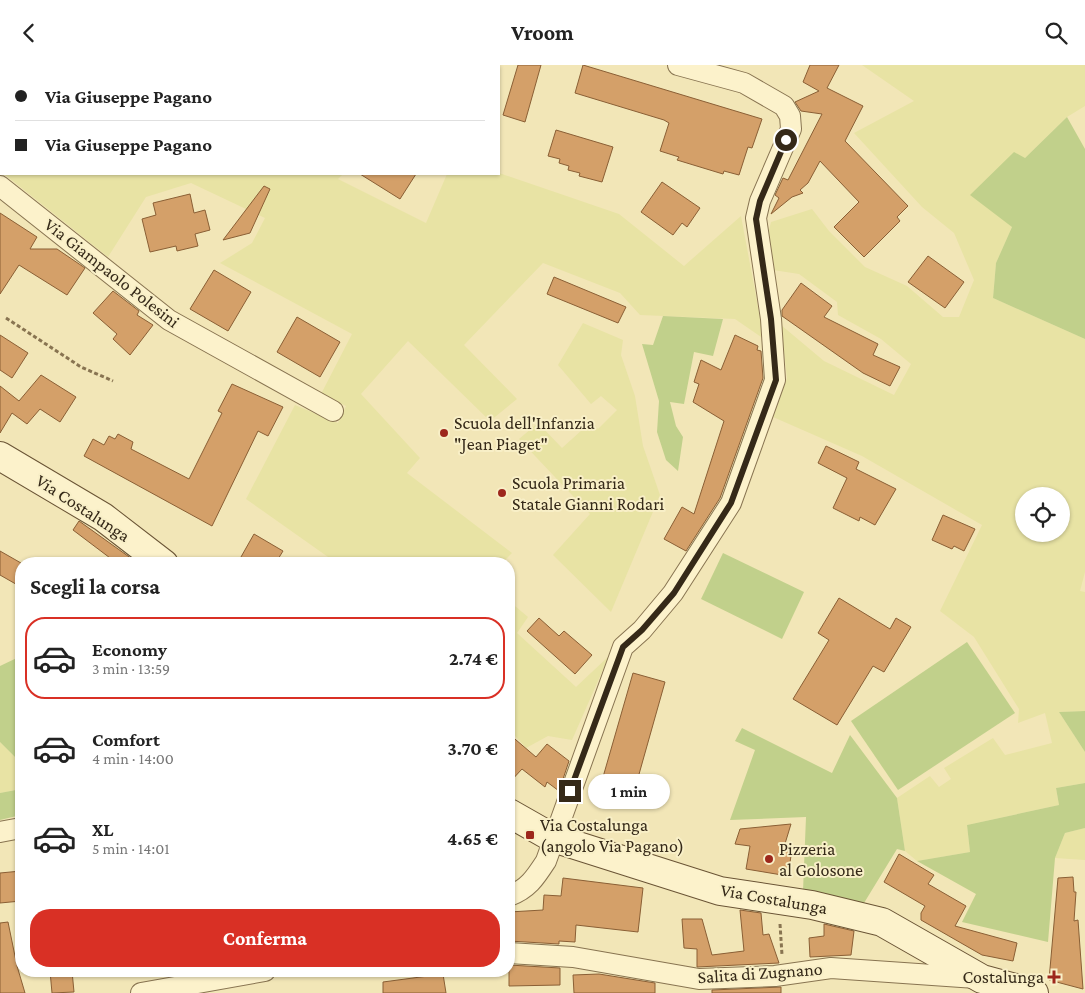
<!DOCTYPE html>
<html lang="it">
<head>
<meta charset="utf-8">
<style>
  :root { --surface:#fff; --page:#f6f6f6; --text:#222; --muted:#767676; --line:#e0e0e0; --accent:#d93025 }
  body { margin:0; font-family:"Crimson Pro",serif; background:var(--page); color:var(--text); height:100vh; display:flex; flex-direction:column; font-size:19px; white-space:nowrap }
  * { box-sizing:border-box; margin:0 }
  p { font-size:16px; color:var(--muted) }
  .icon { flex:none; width:28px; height:28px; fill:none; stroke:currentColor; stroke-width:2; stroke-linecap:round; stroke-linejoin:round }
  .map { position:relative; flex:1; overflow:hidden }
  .side { position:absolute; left:15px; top:492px; width:500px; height:420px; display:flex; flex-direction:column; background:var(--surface); border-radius:20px; box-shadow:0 1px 4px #0004 }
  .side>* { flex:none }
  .banner { position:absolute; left:0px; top:0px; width:500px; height:110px; box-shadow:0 1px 4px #0004; display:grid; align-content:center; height:110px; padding:0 15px; background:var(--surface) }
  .buttons { position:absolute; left:1015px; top:422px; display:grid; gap:10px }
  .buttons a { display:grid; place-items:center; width:55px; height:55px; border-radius:50%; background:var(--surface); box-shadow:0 1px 4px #0004; font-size:25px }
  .end { position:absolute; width:22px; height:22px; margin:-11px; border:6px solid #352918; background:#fff; box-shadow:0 0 0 2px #fff }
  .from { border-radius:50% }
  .bubble { position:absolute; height:35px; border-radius:18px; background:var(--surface); box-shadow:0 1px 4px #0004; font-size:16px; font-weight:700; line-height:35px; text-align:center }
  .banner b { display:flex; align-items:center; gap:18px; height:48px; font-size:19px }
  .banner b+b { border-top:1px solid var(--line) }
  .banner i { width:12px; height:12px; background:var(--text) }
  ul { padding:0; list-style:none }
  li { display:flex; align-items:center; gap:15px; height:82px; margin:0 10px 8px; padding:0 5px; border:2px solid transparent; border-radius:20px }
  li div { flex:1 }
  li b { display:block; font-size:19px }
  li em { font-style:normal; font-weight:700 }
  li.selected { border-color:var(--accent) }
  li>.icon { width:45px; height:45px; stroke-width:1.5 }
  h2 { padding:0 15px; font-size:22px; line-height:60px }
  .action { display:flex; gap:10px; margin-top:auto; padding:10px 15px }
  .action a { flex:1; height:58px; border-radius:20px; background:var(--accent); color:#fff; font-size:20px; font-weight:700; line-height:58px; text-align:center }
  header { display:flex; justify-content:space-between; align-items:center; height:65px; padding:0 15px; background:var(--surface); font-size:22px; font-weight:700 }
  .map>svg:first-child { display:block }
  .farmland { fill:#e8e3a4; fill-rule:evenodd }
  .green { fill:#c1d08b }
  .building { fill:#d4a069; stroke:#8a5f35 }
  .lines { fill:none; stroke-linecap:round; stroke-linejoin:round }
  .street-casing { stroke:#887451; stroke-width:22 }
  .secondary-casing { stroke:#6a5435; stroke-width:30 }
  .path { stroke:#887451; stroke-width:3; stroke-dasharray:4 2.5; stroke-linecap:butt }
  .street { stroke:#fcf2cb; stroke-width:20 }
  .secondary { stroke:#fcf2cb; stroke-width:28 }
  .route { stroke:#352918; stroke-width:6 }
  .poi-dot { fill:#9d271c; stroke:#f8efc7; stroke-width:2 }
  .labels { text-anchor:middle; stroke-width:4; stroke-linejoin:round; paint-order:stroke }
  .street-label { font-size:18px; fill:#352918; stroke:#f8efc7 }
  .poi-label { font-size:18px; fill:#352918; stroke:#f8efc7; text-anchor:start }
</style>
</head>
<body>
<header><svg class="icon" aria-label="back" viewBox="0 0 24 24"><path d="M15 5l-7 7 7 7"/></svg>Vroom<svg class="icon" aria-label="search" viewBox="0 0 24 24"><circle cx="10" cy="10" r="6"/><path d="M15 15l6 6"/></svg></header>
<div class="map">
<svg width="1085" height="928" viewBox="0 0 1085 928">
  <rect width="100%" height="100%" fill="#f2e6b7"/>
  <!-- farmland -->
  <g class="farmland">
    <path d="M 239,0 L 436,0 L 241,1 Z"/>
    <path d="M 862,0 L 1085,0 L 1085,41 L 1067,52 L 1025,93 L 1012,162 L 996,198 L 993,233 L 1085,274 L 1085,507 L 1080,526 L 1085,527 L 1085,646 L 1059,647 L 1085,687 L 1085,718 L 1056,723 L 1059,740 L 967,760 L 970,787 L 917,796 L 905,786 L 897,733 L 930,711 L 939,722 L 951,714 L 944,703 L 993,673 L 1005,690 L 1052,678 L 1045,648 L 1018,658 L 1019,644 L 974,572 L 940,546 L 982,460 L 862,391 L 773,352 L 787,313 L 781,260 L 824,296 L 894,330 L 911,299 L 881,274 L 838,250 L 837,237 L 799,209 L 773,205 L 767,173 L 771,157 L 812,144 L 829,166 L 865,202 L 907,221 L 943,252 L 959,252 L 974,215 L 954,168 L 922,142 L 854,68 L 914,36 ZM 1024,431 L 1061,431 L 1061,469 L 1024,469 Z"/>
    <path d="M 499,108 L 619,149 L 684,201 L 741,151 L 764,274 L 735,254 L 640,250 L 620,228 L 543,198 L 464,280 L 517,334 L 490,356 L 408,276 L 361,329 L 420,393 L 407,408 L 512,488 L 501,499 L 338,499 L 246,434 L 295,340 L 338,358 L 346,341 L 321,329 L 352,269 L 220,198 L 252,178 L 265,153 L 191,118 L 146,132 L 108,192 L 4,109 L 343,109 L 338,114 L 426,158 L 447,109 Z"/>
    <path d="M 583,258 L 623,275 L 621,290 L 635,331 L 643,381 L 660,430 L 611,547 L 553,490 L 590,449 L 519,374 L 538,358 L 562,383 L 592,356 L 598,364 L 617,345 L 601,331 L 591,339 L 558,300 Z"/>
    <path d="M 509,536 L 528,552 L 517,568 L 576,622 L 609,591 L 572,675 L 548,671 L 526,683 L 509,664 Z"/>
    <path d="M 0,677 L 21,698 L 21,724 L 0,728 Z"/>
    <path d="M 1085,763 L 1085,795 L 1055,793 L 1065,768 Z"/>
  </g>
  <!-- green -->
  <g class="green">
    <path d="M 1067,52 L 1085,84 L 1085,274 L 993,233 L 996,198 L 1012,162 L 970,130 L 1014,87 L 1025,93 Z"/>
    <path d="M 663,251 L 723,254 L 713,291 L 694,287 L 684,339 L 670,337 L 676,361 L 683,372 L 678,406 L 666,395 L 657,367 L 659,336 L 642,279 L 653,280 Z"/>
    <path d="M 723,488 L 804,527 L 782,574 L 701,534 Z"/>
    <path d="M 967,577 L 1015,648 L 898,725 L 851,656 Z"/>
    <path d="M 21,591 L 21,698 L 0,677 L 0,601 Z"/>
    <path d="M 1085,646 L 1085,687 L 1059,647 Z"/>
    <path d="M 742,663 L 832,708 L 850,670 L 897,733 L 905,786 L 897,784 L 864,838 L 803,826 L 806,752 L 730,755 L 755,685 L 735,676 Z"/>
    <path d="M 1085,718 L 1085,763 L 1065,768 L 1055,793 L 1048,877 L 962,857 L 976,829 L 917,796 L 970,787 L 967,760 L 1059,740 L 1056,723 Z"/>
    <path d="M 21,724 L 21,750 L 0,755 L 0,728 Z"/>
  </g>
  <!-- building -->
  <g class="building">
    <path d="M 518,0 L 541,0 L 525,57 L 503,50 Z"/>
    <path d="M 583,0 L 762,54 L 752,83 L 748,82 L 739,110 L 724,106 L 723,109 L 677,95 L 679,92 L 660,86 L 669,58 L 664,55 L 575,28 Z"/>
    <path d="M 810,0 L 839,0 L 827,23 L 863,41 L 845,76 L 908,141 L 897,152 L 900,156 L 864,192 L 834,162 L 859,137 L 820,96 L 808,118 L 800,125 L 803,128 L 792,132 L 771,149 L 779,133 L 775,130 L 783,113 L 788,115 L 822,49 L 801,46 L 795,37 L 819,26 L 803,17 Z"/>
    <path d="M 556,65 L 613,82 L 602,117 L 579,111 L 580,108 L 568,105 L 569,101 L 559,98 L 560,94 L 548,91 Z"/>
    <path d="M 360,109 L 416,109 L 400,134 Z"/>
    <path d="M 662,117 L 700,143 L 687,162 L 682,158 L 673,170 L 641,147 Z"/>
    <path d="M 264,121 L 270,124 L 250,168 L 223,175 Z"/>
    <path d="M 190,129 L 194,148 L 205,145 L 210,165 L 195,169 L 198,181 L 177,186 L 176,181 L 150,187 L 142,154 L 156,150 L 153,138 Z"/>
    <path d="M 0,148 L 37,172 L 30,184 L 57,184 L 85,203 L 67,230 L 19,200 L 0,229 Z"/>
    <path d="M 928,191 L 964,217 L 945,243 L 908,217 Z"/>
    <path d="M 214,205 L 251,227 L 228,266 L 190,244 Z"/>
    <path d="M 554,212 L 626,242 L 618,258 L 547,229 Z"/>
    <path d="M 801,218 L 832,241 L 824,252 L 878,279 L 873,290 L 900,302 L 890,321 L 863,308 L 782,251 L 782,245 Z"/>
    <path d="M 113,226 L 139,246 L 137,250 L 153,260 L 130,290 L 113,274 L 117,269 L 93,248 Z"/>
    <path d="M 297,252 L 340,277 L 320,312 L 277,287 Z"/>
    <path d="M 0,270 L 28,288 L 12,313 L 0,305 Z"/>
    <path d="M 735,270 L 758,281 L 757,285 L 761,286 L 763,313 L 720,433 L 686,486 L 664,474 L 682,442 L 694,449 L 724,356 L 693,337 L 699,319 L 694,317 L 701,295 L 721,305 Z"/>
    <path d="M 41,310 L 76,332 L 60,357 L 40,344 L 27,359 L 12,348 L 0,368 L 0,321 L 19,336 Z"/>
    <path d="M 232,319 L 283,342 L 268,371 L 258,366 L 212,461 L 84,391 L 93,374 L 104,380 L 109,371 L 115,374 L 118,369 L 133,377 L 131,384 L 189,414 L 222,348 L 218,346 Z"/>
    <path d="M 826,381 L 859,397 L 856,404 L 896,424 L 875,460 L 860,452 L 859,456 L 833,443 L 847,413 L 818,398 Z"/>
    <path d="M 943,450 L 975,464 L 964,486 L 954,481 L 952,484 L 932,475 Z"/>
    <path d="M 79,456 L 132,494 L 129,499 L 118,499 L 73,465 Z"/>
    <path d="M 254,469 L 283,486 L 275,499 L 237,499 Z"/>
    <path d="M 0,486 L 21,498 L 21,522 L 0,510 Z"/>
    <path d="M 839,533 L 890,564 L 896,553 L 911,562 L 884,607 L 873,601 L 837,660 L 793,634 L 829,575 L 818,568 Z"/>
    <path d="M 539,553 L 559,571 L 564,566 L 592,590 L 575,609 L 527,566 Z"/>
    <path d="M 633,608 L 665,617 L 634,727 L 601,719 Z"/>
    <path d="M 509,669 L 536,692 L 547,679 L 569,696 L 559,726 L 547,717 L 545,722 L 522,704 L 509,718 Z"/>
    <path d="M 791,759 L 784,782 L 792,784 L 788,811 L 746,804 L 750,781 L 735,779 L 740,764 Z"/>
    <path d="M 899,789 L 934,810 L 928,819 L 966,841 L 955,861 L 1017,878 L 1013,896 L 982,890 L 921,855 L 921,848 L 925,841 L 884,817 Z"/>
    <path d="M 21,806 L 21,836 L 0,838 L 0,808 Z"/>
    <path d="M 1073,812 L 1074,827 L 1076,827 L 1074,856 L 1078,855 L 1083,924 L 1049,915 L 1058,813 Z"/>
    <path d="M 563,813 L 643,823 L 638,867 L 576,860 L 575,877 L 559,876 L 559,879 L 509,876 L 509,847 L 543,845 L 544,830 L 561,831 Z"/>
    <path d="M 740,845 L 761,848 L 763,870 L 769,869 L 779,898 L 697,902 L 697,884 L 684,883 L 682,854 L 702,854 L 712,890 L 744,886 Z"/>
    <path d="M 8,857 L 17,901 L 25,928 L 0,928 L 0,858 Z"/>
    <path d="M 824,859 L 854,866 L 851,890 L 810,892 L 809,873 L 824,871 Z"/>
    <path d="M 509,900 L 560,903 L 560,920 L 509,921 Z"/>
    <path d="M 50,906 L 72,906 L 74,927 L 52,928 Z"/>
    <path d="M 443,909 L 446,928 L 383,928 L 383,917 Z"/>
    <path d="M 599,909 L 655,918 L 655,928 L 574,928 L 573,910 Z"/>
    <path d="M 781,922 L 781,928 L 712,928 L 712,925 Z"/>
  </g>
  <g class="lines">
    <!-- street casing -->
    <g class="street-casing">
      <g id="street">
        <path d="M 0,121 L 169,255 L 333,346"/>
        <path d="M 0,767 L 21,763"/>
        <path d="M 509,831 C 528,824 535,813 546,796 L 623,582 L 642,565 L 673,528 L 731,438 L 775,315 L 771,254 L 756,153 L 760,136 L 791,64 L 790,51 L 784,41 L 744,18 L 678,0"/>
        <path d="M 509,888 L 573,892 L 699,914 L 775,911 L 831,903 L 976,913"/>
        <path d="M 141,928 L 265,906"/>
      </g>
    </g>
    <!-- secondary casing -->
    <g class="secondary-casing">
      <g id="secondary">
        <path d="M 0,391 L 103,452 L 164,499"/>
        <path d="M 509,748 L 553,773 L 720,826 L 812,840 L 882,857 L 982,914 L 1034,928"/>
      </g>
    </g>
    <!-- path -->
    <g class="path">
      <path d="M 6,253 L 81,302 L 113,316"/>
      <path d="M 780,859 L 782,890"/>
    </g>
    <!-- street -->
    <use href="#street" class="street"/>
    <!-- secondary -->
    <use href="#secondary" class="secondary"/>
  </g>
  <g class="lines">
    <!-- route -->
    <path class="route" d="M 570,726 L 623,582 L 642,565 L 674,528 L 731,438 L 776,315 L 771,254 L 756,154 L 760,136 L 786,75"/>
  </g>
  <!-- markers -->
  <g class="poi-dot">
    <circle cx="444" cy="368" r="5"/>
    <circle cx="502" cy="428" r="5"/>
    <rect x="525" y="765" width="10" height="10" rx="2.5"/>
    <circle cx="769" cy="794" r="5"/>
    <path d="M1051.5 904.5h5v5h5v5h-5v5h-5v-5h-5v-5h5z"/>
  </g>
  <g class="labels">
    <!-- street labels -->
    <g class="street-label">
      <text transform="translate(112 208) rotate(38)" y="6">Via Giampaolo Polesini</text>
      <text transform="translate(83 443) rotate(33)" y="6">Via Costalunga</text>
      <text transform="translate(774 834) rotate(10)" y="6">Via Costalunga</text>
      <text transform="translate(760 908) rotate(-4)" y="6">Salita di Zugnano</text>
    </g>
    <!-- poi labels -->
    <g class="poi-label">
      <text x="454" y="364">Scuola dell'Infanzia<tspan x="454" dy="21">"Jean Piaget"</tspan></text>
      <text x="512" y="424">Scuola Primaria<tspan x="512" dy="21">Statale Gianni Rodari</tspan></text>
      <text x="540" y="766">Via Costalunga<tspan x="540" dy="21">(angolo Via Pagano)</tspan></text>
      <text x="779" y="790">Pizzeria<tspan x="779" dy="21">al Golosone</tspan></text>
      <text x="1044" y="918" text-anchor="end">Costalunga</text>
    </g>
  </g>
</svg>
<div class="buttons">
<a><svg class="icon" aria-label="locate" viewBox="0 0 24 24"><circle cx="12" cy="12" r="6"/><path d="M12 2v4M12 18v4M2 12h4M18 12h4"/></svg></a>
</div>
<i class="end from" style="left:786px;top:75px"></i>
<i class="end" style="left:570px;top:726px"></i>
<div class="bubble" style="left:588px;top:709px;width:82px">1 min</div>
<div class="banner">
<b><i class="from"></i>Via Giuseppe Pagano</b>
<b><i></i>Via Giuseppe Pagano</b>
</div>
<section class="side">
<h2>Scegli la corsa</h2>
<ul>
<li class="selected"><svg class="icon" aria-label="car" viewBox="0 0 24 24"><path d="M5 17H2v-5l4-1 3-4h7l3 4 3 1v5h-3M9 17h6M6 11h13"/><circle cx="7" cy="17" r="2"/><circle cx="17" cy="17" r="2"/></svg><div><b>Economy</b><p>3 min · 13:59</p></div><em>2.74 €</em></li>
<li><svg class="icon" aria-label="car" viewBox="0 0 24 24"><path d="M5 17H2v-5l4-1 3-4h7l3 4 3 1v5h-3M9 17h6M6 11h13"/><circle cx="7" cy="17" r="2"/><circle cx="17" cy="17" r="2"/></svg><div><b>Comfort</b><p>4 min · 14:00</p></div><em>3.70 €</em></li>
<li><svg class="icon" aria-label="car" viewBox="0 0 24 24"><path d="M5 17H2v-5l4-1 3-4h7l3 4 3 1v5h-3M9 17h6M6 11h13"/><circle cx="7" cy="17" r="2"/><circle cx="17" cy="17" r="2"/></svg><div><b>XL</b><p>5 min · 14:01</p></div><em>4.65 €</em></li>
</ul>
<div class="action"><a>Conferma</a></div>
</section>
</div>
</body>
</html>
